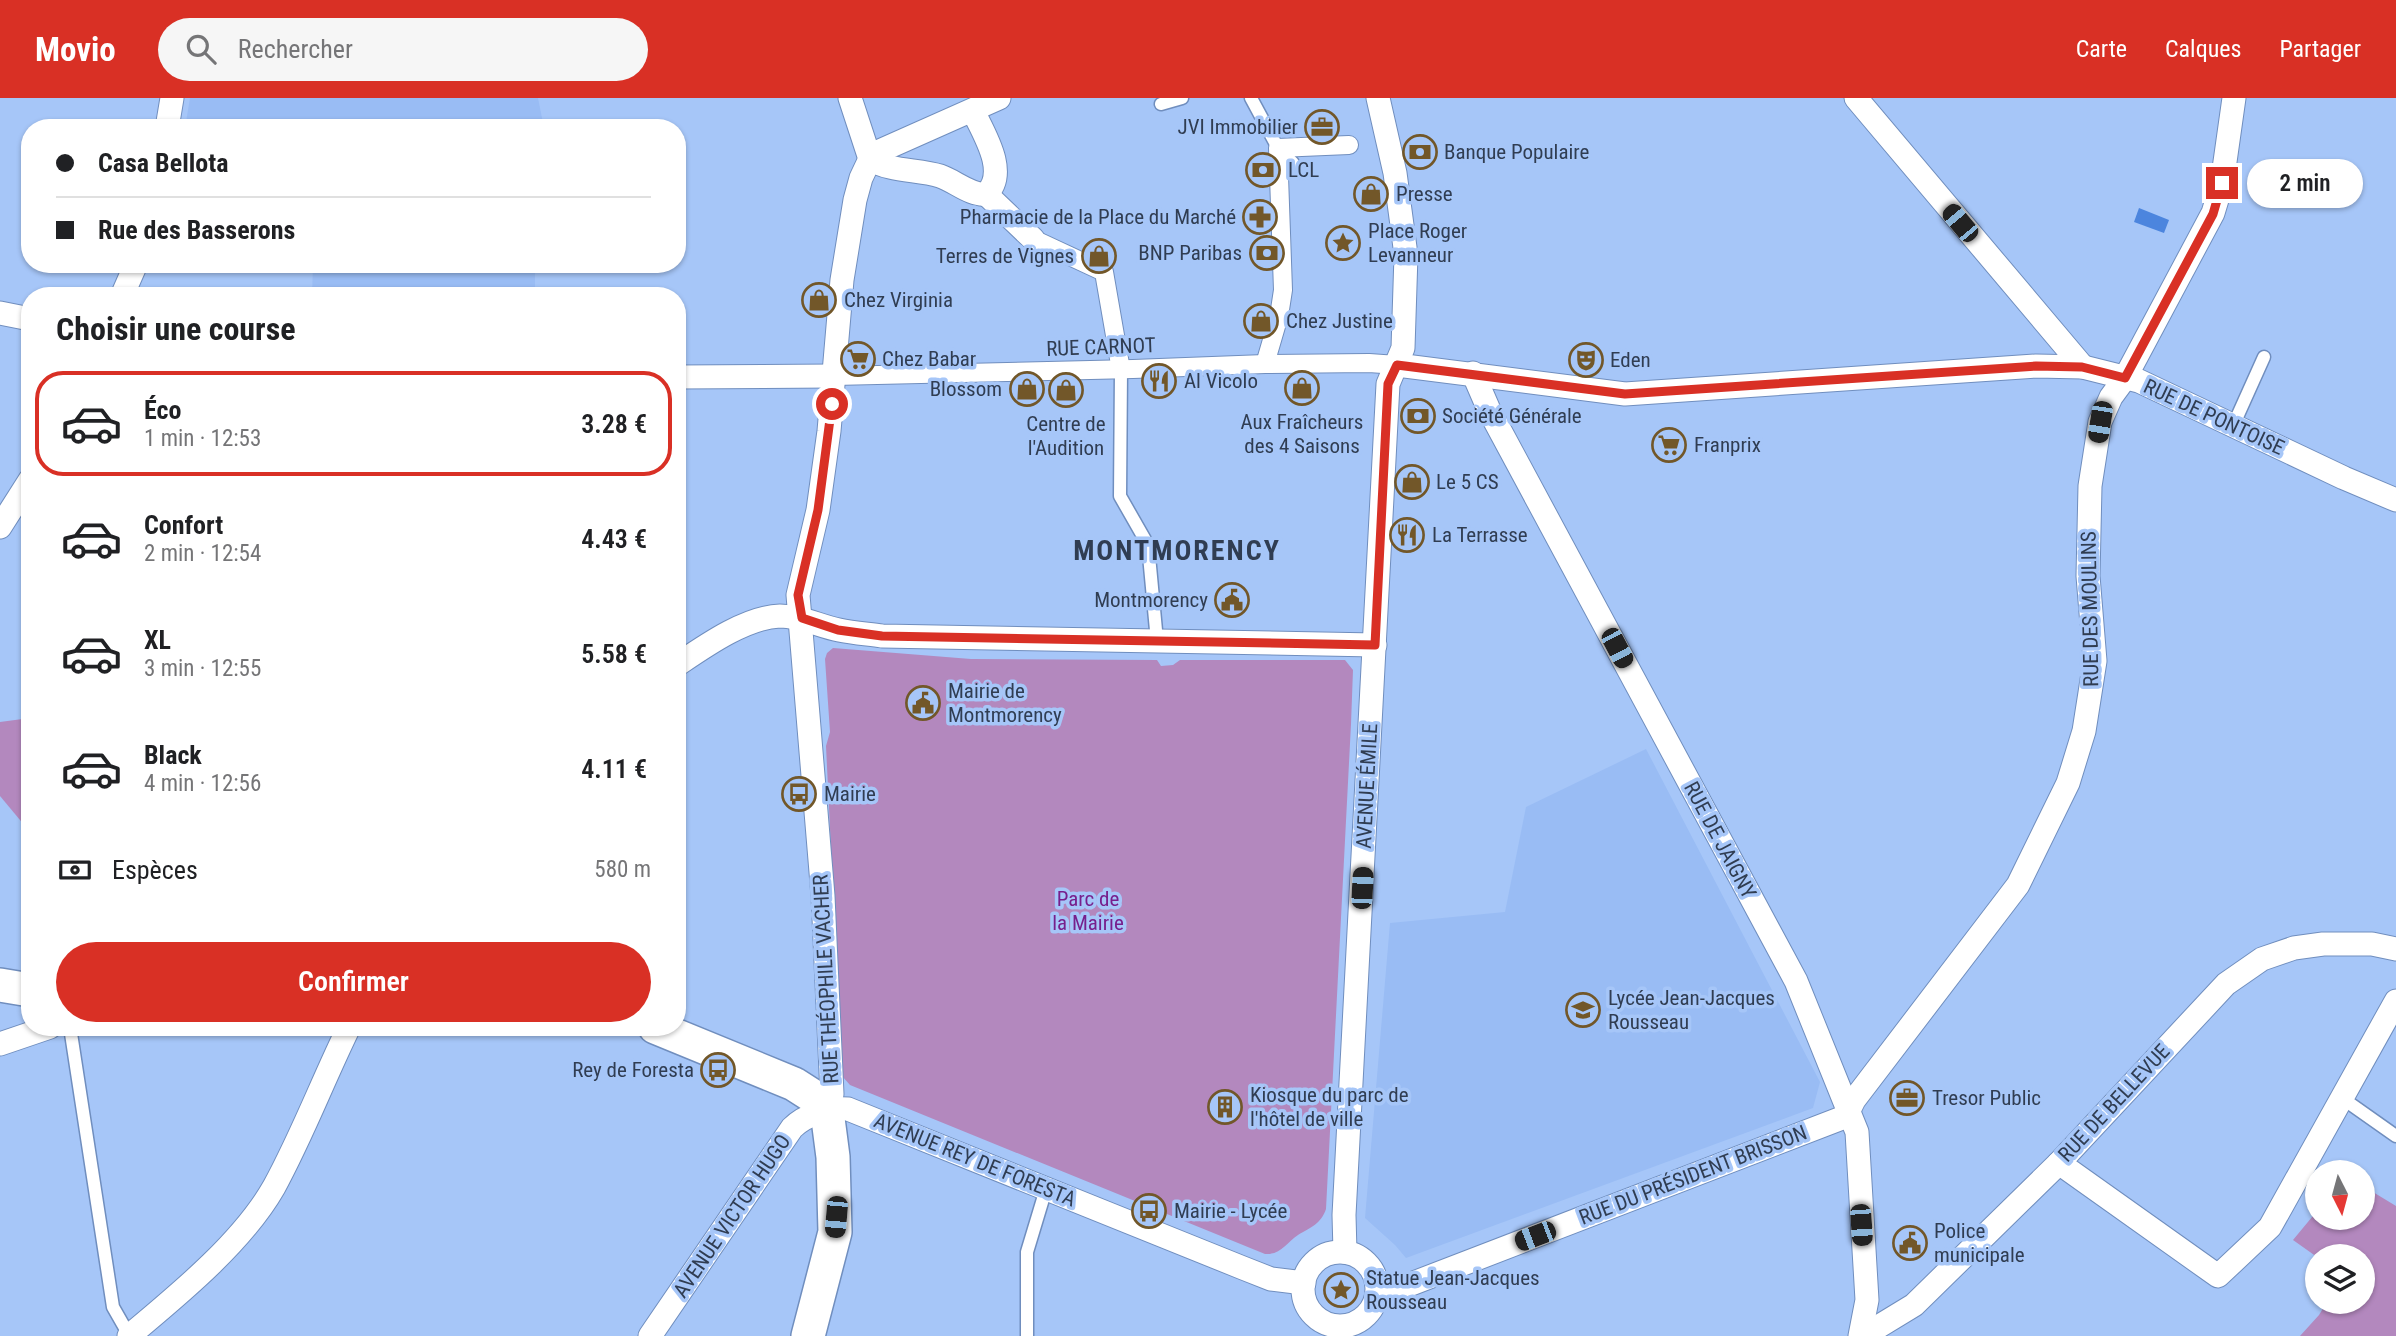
<!DOCTYPE html>
<html lang="fr">
<head>
<meta charset="utf-8">
<style>
  :root { --surface:#fff; --page:#f6f6f6; --text:#202124; --muted:#757577; --line:#e0e0e0; --accent:#d93025 }
  body { margin:0; font-family:"Roboto Condensed",sans-serif; background:var(--page); color:var(--text); height:100vh; display:flex; flex-direction:column; font-size:26px; white-space:nowrap }
  * { box-sizing:border-box; margin:0 }
  p { font-size:23px; color:var(--muted) }
  .icon { flex:none; width:38px; height:38px; fill:none; stroke:currentColor; stroke-width:2; stroke-linecap:round; stroke-linejoin:round }
  .map { position:relative; flex:1; overflow:hidden }
  .side { position:absolute; left:21px; top:189px; width:665px; height:749px; display:flex; flex-direction:column; background:var(--surface); border-radius:28px; box-shadow:0 2px 5px #0004 }
  .side>* { flex:none }
  .banner { position:absolute; left:21px; top:21px; width:665px; height:154px; border-radius:28px; box-shadow:0 2px 5px #0004; display:grid; align-content:center; height:154px; padding:0 35px; background:var(--surface) }
  .needle { width:46px; rotate:174deg }
  .tools { position:absolute; left:2305px; top:1062px; display:grid; gap:14px }
  .tools a { display:grid; place-items:center; width:70px; height:70px; border-radius:50%; background:var(--surface); box-shadow:0 2px 5px #0004; font-size:35px }
  .end { position:absolute; width:32px; height:32px; margin:-16px; border:9px solid #d93025; background:#fff; box-shadow:0 0 0 4px #fff }
  .from { border-radius:50% }
  .bubble { position:absolute; height:49px; border-radius:24px; background:var(--surface); box-shadow:0 2px 5px #0004; font-size:23px; font-weight:600; line-height:49px; text-align:center }
  .car { position:absolute; width:21px; height:42px; margin:-21px -10px; border-radius:9px; box-shadow:0 0 5px 2px #0007; background:linear-gradient(#222 24%,#8ab4d8 0 40%,#222 0 76%,#8ab4d8 0 86%,#222 0) }
  .banner b { display:flex; align-items:center; gap:24px; height:66px; font-size:26px }
  .banner b+b { border-top:2px solid var(--line) }
  .banner i { width:18px; height:18px; background:var(--text) }
  ul { padding:0; list-style:none }
  li { display:flex; align-items:center; gap:21px; height:105px; margin:0 14px 10px; padding:0 21px; border:4px solid transparent; border-radius:28px }
  li div { flex:1 }
  li b { display:block; font-size:26px }
  li em { font-style:normal; font-weight:600 }
  li.current { border-color:var(--accent) }
  li>.icon { width:63px; height:63px; stroke-width:1.5 }
  h2 { padding:0 35px; font-size:32px; line-height:84px }
  .pay { display:flex; align-items:center; gap:18px; height:77px; padding:0 35px; font-size:26px }
  .pay p { margin-inline-start:auto }
  .button { display:flex; gap:14px; margin-top:auto; padding:14px 35px }
  .button a { flex:1; height:80px; border-radius:42px; background:var(--accent); color:#fff; font-size:28px; font-weight:600; line-height:80px; text-align:center }
  header { display:flex; align-items:center; gap:42px; box-sizing:border-box; height:98px; padding:0 35px; background:var(--accent); color:#fff }
  header strong { font-size:33px }
  nav { display:flex; gap:38px; margin-inline-start:auto; font-size:24px }
  .search { width:490px; height:63px; background:var(--page); display:flex; align-items:center; gap:18px; box-sizing:border-box; padding:0 24px; border-radius:38px; color:var(--muted); font-size:26px }
  .map>svg:first-child { display:block }
  .built { fill:#99bcf4 }
  .green { fill:#b388be }
  .water { fill:#4c85de }
  .lines { fill:none; stroke-linecap:round; stroke-linejoin:round }
  .service-casing { stroke:#708ebe; stroke-width:15 }
  .pedestrian-casing { stroke:#708ebe; stroke-width:20 }
  .minor-casing { stroke:#708ebe; stroke-width:25 }
  .secondary-casing { stroke:#708ebe; stroke-width:36 }
  .service { stroke:#fff; stroke-width:12 }
  .pedestrian { stroke:#fff; stroke-width:18 }
  .minor { stroke:#fff; stroke-width:23 }
  .secondary { stroke:#fff; stroke-width:33 }
  .route { stroke:#d93025; stroke-width:9 }
  .labels { text-anchor:middle; stroke-width:7; stroke-linejoin:round; paint-order:stroke }
  .poi-label { font-size:21px; fill:#303d52; stroke:#a6c6f8; text-anchor:start }
  .street-label { font-size:21px; fill:#303d52; stroke:#a6c6f8 }
  .park-label { font-size:21px; fill:#771f8c; stroke:#a6c6f8 }
  .district-label { font-size:28px; font-weight:bold; letter-spacing:2px; fill:#303d52; stroke:#a6c6f8 }
</style>
</head>
<body>
<header>
<strong>Movio</strong>
<div class="search"><svg class="icon" aria-label="search" viewBox="0 0 24 24"><circle cx="10" cy="10" r="6"/><path d="M15 15l6 6"/></svg>Rechercher</div>
<nav><a>Carte</a><a>Calques</a><a>Partager</a></nav>
</header>
<div class="map">
<svg width="2396" height="1238" viewBox="0 0 2396 1238">
  <rect width="100%" height="100%" fill="#a6c6f8"/>
  <!-- built -->
  <g class="built">
    <path d="M 190,0 L 538,0 L 544,30 L 185,30 Z"/>
    <path d="M 313,166 L 535,166 L 535,197 L 312,198 Z"/>
    <path d="M 1646,651 L 1820,984 L 1813,1010 L 1406,1160 L 1395,1147 L 1365,1120 L 1390,825 L 1505,814 L 1526,709 Z"/>
  </g>
  <!-- green -->
  <g class="green">
    <path d="M 833,550 L 971,561 L 1157,562 L 1161,568 L 1173,567 L 1180,562 L 1345,562 L 1353,572 L 1351,626 L 1326,1111 C 1321,1126 1311,1129 1298,1137 C 1286,1145 1281,1157 1265,1156 L 850,987 L 842,978 L 826,648 L 830,634 L 825,561 L 827,555 Z"/>
    <path d="M 30,620 L 30,729 L 25,728 L 0,698 L 0,624 Z"/>
    <path d="M 2363,1088 L 2396,1108 L 2396,1238 L 2300,1238 L 2319,1217 L 2327,1204 L 2362,1204 L 2362,1158 L 2317,1159 L 2293,1142 L 2317,1113 L 2317,1120 L 2362,1120 Z"/>
  </g>
  <!-- water -->
  <path class="water" d="M 2139,110 L 2169,122 L 2164,135 L 2134,124 Z"/>
  <g class="lines">
    <!-- service casing -->
    <g class="service-casing">
      <g id="service">
        <path d="M 1251,0 L 1278,50 L 1293,65"/>
        <path d="M 1161,6 L 1182,0"/>
        <path d="M 1121,272 L 1120,398 L 1148,447 L 1157,543"/>
        <path d="M 2233,328 L 2264,259"/>
        <path d="M 70,929 L 113,1209 L 129,1237"/>
        <path d="M 2342,1000 L 2396,1038"/>
        <path d="M 1027,1238 L 1027,1154 L 1046,1091"/>
      </g>
    </g>
    <!-- pedestrian casing -->
    <g class="pedestrian-casing">
      <g id="pedestrian">
        <path d="M 1033,141 L 1104,174 L 1121,272"/>
        <path d="M 1265,266 L 1279,218 L 1283,192 L 1278,50 L 1349,47"/>
        <path d="M 834,278 L 1133,271 L 1265,266 L 1369,265 L 1397,267"/>
      </g>
    </g>
    <!-- minor casing -->
    <g class="minor-casing">
      <g id="minor">
        <path d="M 850,0 L 870,61"/>
        <path d="M 1856,0 L 2083,269"/>
        <path d="M 167,30 L 172,0"/>
        <path d="M 870,61 C 890,74 918,71 940,78 C 955,83 971,98 986,96 C 1009,75 984,36 973,13"/>
        <path d="M 986,96 L 1033,141"/>
        <path d="M 122,198 L 136,166"/>
        <path d="M 0,215 L 30,221"/>
        <path d="M 1397,267 L 1625,296 L 2036,268 L 2083,269 L 2139,283 L 2344,380 L 2396,402"/>
        <path d="M 1473,275 L 1489,312 L 1796,883 L 1857,1034 L 1867,1202 L 1860,1238"/>
        <path d="M 677,279 L 834,278"/>
        <path d="M 0,429 L 30,382"/>
        <path d="M 677,567 C 705,548 746,519 780,518 C 801,518 819,528 839,532 C 853,535 868,536 882,538 L 1375,547"/>
        <path d="M 0,946 L 50,929"/>
        <path d="M 827,1013 L 832,996 L 823,798 L 798,497 L 818,412 L 829,333 L 842,182 L 855,102 L 861,80 L 870,61 L 882,52 L 999,0"/>
        <path d="M 2059,1065 L 2218,1178 L 2270,1129 L 2396,903"/>
        <path d="M 1345,1154 L 1344,1117 L 1388,286 L 1403,250 L 1406,157 L 1395,75 L 1378,0"/>
        <circle cx="1340" cy="1191" r="37"/>
        <path d="M 1378,1193 L 1411,1186 L 1842,1020 L 1848,1014 L 1854,1002 L 2018,787 L 2068,685 L 2084,633 L 2095,563 L 2088,478 L 2090,388 L 2100,324 L 2111,299 L 2125,280 L 2213,115 L 2222,85 L 2234,0"/>
        <path d="M 129,1238 C 178,1197 242,1145 274,1089 C 302,1038 323,982 349,929"/>
        <path d="M 650,1238 L 792,1030 C 805,1017 829,1009 848,1011 L 1243,1170 L 1271,1181 L 1304,1185"/>
        <path d="M 1863,1238 L 1914,1207 L 2059,1065 L 2226,886 L 2262,861 L 2294,850 L 2323,846 L 2372,846 L 2396,851"/>
      </g>
    </g>
    <!-- secondary casing -->
    <g class="secondary-casing">
      <g id="secondary">
        <path d="M 0,887 L 30,892"/>
        <path d="M 655,929 L 794,986 L 819,1002 L 827,1013 L 833,1059 L 835,1134 L 808,1238"/>
      </g>
    </g>
    <!-- service -->
    <use href="#service" class="service"/>
    <!-- pedestrian -->
    <use href="#pedestrian" class="pedestrian"/>
    <!-- minor -->
    <use href="#minor" class="minor"/>
    <!-- secondary -->
    <use href="#secondary" class="secondary"/>
  </g>
  <g class="lines">
    <!-- route -->
    <path class="route" d="M 832,306 L 818,412 L 798,497 L 802,520 L 838,532 L 882,538 L 1375,547 L 1388,286 L 1397,267 L 1625,296 L 2036,268 L 2082,269 L 2125,280 L 2213,116 L 2222,85"/>
  </g>
  <!-- icons -->
  <defs>
    <g id="office-ring" transform="scale(1.75)"><circle r="9.5" fill="#a6c6f8" stroke="#725729" stroke-width="1.5"/><path d="M-6-3h4V-5.5h4V-3h4V5H-6ZM-1-4.5V-3h2v-1.5ZM-6 0V1H6V0Z" fill="#725729"/></g>
    <g id="bank-ring" transform="scale(1.75)"><circle r="9.5" fill="#a6c6f8" stroke="#725729" stroke-width="1.5"/><path d="M-6-4H6V4H-6ZM0-2.3a2.3 2.3 0 1 0 0 4.6a2.3 2.3 0 1 0 0-4.6Z" fill="#725729"/></g>
    <g id="shop-ring" transform="scale(1.75)"><circle r="9.5" fill="#a6c6f8" stroke="#725729" stroke-width="1.5"/><path d="M-5-2.5h2.3a2.7 3.5 0 0 1 5.4 0H5L5.5 6h-11ZM-1.5-2.5h3a1.5 2.3 0 0 0-3 0Z" fill="#725729"/></g>
    <g id="pharmacy-ring" transform="scale(1.75)"><circle r="9.5" fill="#a6c6f8" stroke="#725729" stroke-width="1.5"/><path d="M-2-6h4v4h4v4h-4v4h-4v-4h-4v-4h4Z" fill="#725729"/></g>
    <g id="sight-ring" transform="scale(1.75)"><circle r="9.5" fill="#a6c6f8" stroke="#725729" stroke-width="1.5"/><path d="M0-6L1.8-2.2L6-1.7L2.9 1.2L3.7 5.4L0 3.3L-3.7 5.4L-2.9 1.2L-6-1.7L-1.8-2.2Z" fill="#725729"/></g>
    <g id="supermarket-ring" transform="scale(1.75)"><circle r="9.5" fill="#a6c6f8" stroke="#725729" stroke-width="1.5"/><path d="M-6-5.5h2.5l.6 2H6L4.5 2H-2.5L-4.4-4H-6ZM-1.5 3.2a1.3 1.3 0 1 0 .1 0ZM3 3.2a1.3 1.3 0 1 0 .1 0Z" fill="#725729"/></g>
    <g id="theatre-ring" transform="scale(1.75)"><circle r="9.5" fill="#a6c6f8" stroke="#725729" stroke-width="1.5"/><path d="M-5-5.5Q0-4 5-5.5V0Q5 5 0 6Q-5 5-5 0ZM-3.3-2.5H-1v1.5H-3.3ZM1-2.5H3.3v1.5H1ZM-2.8 1Q0 5.5 2.8 1Z" fill="#725729"/></g>
    <g id="restaurant-ring" transform="scale(1.75)"><circle r="9.5" fill="#a6c6f8" stroke="#725729" stroke-width="1.5"/><path d="M-5-6h1v4h1v-4h1v4h1v-4h1v5L-1.5 .5V6h-2V.5L-5-1ZM5-6V6H3V1.5H1.5Q1.5-4 5-6Z" fill="#725729"/></g>
    <g id="civic-ring" transform="scale(1.75)"><circle r="9.5" fill="#a6c6f8" stroke="#725729" stroke-width="1.5"/><path d="M-.6-6.5H3V-4.5H.6V-3L4-1V1h2V6H-6V1h2V-1L-.6-3ZM-1.2 2.5V6h2.4V2.5Z" fill="#725729"/></g>
    <g id="bus-ring" transform="scale(1.75)"><circle r="9.5" fill="#a6c6f8" stroke="#725729" stroke-width="1.5"/><path d="M-5-6H5V4H4V6H2V4H-2V6H-4V4H-5ZM-3.5-4V0h7V-4ZM-3.5 1.2v1.5H-2V1.2ZM2 1.2v1.5H3.5V1.2Z" fill="#725729"/></g>
    <g id="school-ring" transform="scale(1.75)"><circle r="9.5" fill="#a6c6f8" stroke="#725729" stroke-width="1.5"/><path d="M0-5L7-2L0 1L-7-2ZM-4 1L0 2.5L4 1V4Q0 6-4 4Z" fill="#725729"/></g>
    <g id="building-ring" transform="scale(1.75)"><circle r="9.5" fill="#a6c6f8" stroke="#725729" stroke-width="1.5"/><path d="M-4-6H4V6H1V3H-1V6H-4ZM-2.5-4.3h1.7v1.8h-1.7ZM.8-4.3h1.7v1.8H.8ZM-2.5-1h1.7V.8h-1.7ZM.8-1h1.7V.8H.8Z" fill="#725729"/></g>
  </defs>
  <g fill-rule="evenodd">
    <use href="#office-ring" x="1322" y="29"/>
    <use href="#bank-ring" x="1420" y="54"/>
    <use href="#bank-ring" x="1263" y="72"/>
    <use href="#shop-ring" x="1371" y="96"/>
    <use href="#pharmacy-ring" x="1260" y="119"/>
    <use href="#sight-ring" x="1343" y="145"/>
    <use href="#bank-ring" x="1267" y="155"/>
    <use href="#shop-ring" x="1099" y="158"/>
    <use href="#shop-ring" x="819" y="202"/>
    <use href="#shop-ring" x="1261" y="223"/>
    <use href="#supermarket-ring" x="858" y="261"/>
    <use href="#theatre-ring" x="1586" y="262"/>
    <use href="#restaurant-ring" x="1159" y="283"/>
    <use href="#shop-ring" x="1302" y="290"/>
    <use href="#shop-ring" x="1027" y="291"/>
    <use href="#shop-ring" x="1066" y="292"/>
    <use href="#bank-ring" x="1418" y="318"/>
    <use href="#supermarket-ring" x="1669" y="347"/>
    <use href="#shop-ring" x="1412" y="384"/>
    <use href="#restaurant-ring" x="1407" y="437"/>
    <use href="#civic-ring" x="1232" y="502"/>
    <use href="#civic-ring" x="923" y="605"/>
    <use href="#bus-ring" x="799" y="696"/>
    <use href="#school-ring" x="1583" y="912"/>
    <use href="#bus-ring" x="718" y="972"/>
    <use href="#office-ring" x="1907" y="1000"/>
    <use href="#building-ring" x="1225" y="1009"/>
    <use href="#bus-ring" x="1149" y="1113"/>
    <use href="#civic-ring" x="1910" y="1145"/>
    <use href="#sight-ring" x="1341" y="1192"/>
  </g>
  <g class="labels">
    <!-- poi labels -->
    <g class="poi-label">
      <text x="1298" y="36" text-anchor="end">JVI Immobilier</text>
      <text x="1444" y="61">Banque Populaire</text>
      <text x="1288" y="79">LCL</text>
      <text x="1396" y="103">Presse</text>
      <text x="1236" y="126" text-anchor="end">Pharmacie de la Place du Marché</text>
      <text x="1368" y="140">Place Roger<tspan x="1368" dy="24">Levanneur</tspan></text>
      <text x="1242" y="162" text-anchor="end">BNP Paribas</text>
      <text x="1074" y="165" text-anchor="end">Terres de Vignes</text>
      <text x="844" y="209">Chez Virginia</text>
      <text x="1286" y="230">Chez Justine</text>
      <text x="882" y="268">Chez Babar</text>
      <text x="1610" y="269">Eden</text>
      <text x="1184" y="290">Al Vicolo</text>
      <text x="1002" y="298" text-anchor="end">Blossom</text>
      <text x="1442" y="325">Société Générale</text>
      <text x="1302" y="331" text-anchor="middle">Aux Fraîcheurs<tspan x="1302" dy="24">des 4 Saisons</tspan></text>
      <text x="1066" y="333" text-anchor="middle">Centre de<tspan x="1066" dy="24">l'Audition</tspan></text>
      <text x="1694" y="354">Franprix</text>
      <text x="1436" y="391">Le 5 CS</text>
      <text x="1432" y="444">La Terrasse</text>
      <text x="1208" y="509" text-anchor="end">Montmorency</text>
      <text x="948" y="600">Mairie de<tspan x="948" dy="24">Montmorency</tspan></text>
      <text x="824" y="703">Mairie</text>
      <text x="1608" y="907">Lycée Jean-Jacques<tspan x="1608" dy="24">Rousseau</tspan></text>
      <text x="694" y="979" text-anchor="end">Rey de Foresta</text>
      <text x="1250" y="1004">Kiosque du parc de<tspan x="1250" dy="24">l'hôtel de ville</tspan></text>
      <text x="1932" y="1007">Tresor Public</text>
      <text x="1174" y="1120">Mairie - Lycée</text>
      <text x="1934" y="1140">Police<tspan x="1934" dy="24">municipale</tspan></text>
      <text x="1366" y="1187">Statue Jean-Jacques<tspan x="1366" dy="24">Rousseau</tspan></text>
    </g>
    <!-- street labels -->
    <g class="street-label">
      <text transform="translate(1101 249) rotate(-2)" y="7">RUE CARNOT</text>
      <text transform="translate(2214 319) rotate(25)" y="7">RUE DE PONTOISE</text>
      <text transform="translate(2090 511) rotate(-91)" y="7">RUE DES MOULINS</text>
      <text transform="translate(1367 688) rotate(-87)" y="7">AVENUE ÉMILE</text>
      <text transform="translate(1720 742) rotate(62)" y="7">RUE DE JAIGNY</text>
      <text transform="translate(826 881) rotate(-93)" y="7">RUE THÉOPHILE VACHER</text>
      <text transform="translate(2114 1005) rotate(-47)" y="7">RUE DE BELLEVUE</text>
      <text transform="translate(975 1062) rotate(22)" y="7">AVENUE REY DE FORESTA</text>
      <text transform="translate(1693 1077) rotate(-21)" y="7">RUE DU PRÉSIDENT BRISSON</text>
      <text transform="translate(732 1118) rotate(-56)" y="7">AVENUE VICTOR HUGO</text>
    </g>
    <!-- park labels -->
    <g class="park-label">
      <text x="1088" y="808">Parc de<tspan x="1088" dy="24">la Mairie</tspan></text>
    </g>
    <!-- district labels -->
    <g class="district-label">
      <text x="1177" y="462">MONTMORENCY</text>
    </g>
  </g>
</svg>
<div class="tools">
<a><svg class="needle" viewBox="-14 -14 28 28"><path d="M0-13l5 13h-10z" fill="#e53935"/><path d="M0 13l5-13h-10z" fill="#757577"/></svg></a>
<a><svg class="icon" aria-label="layers" viewBox="0 0 24 24"><path d="M12 4l9 5-9 5-9-5zM3 14l9 5 9-5"/></svg></a>
</div>
<i class="end from" style="left:832px;top:306px"></i>
<i class="end" style="left:2222px;top:85px"></i>
<div class="bubble" style="left:2247px;top:61px;width:116px">2 min</div>
<i class="car" style="left:1960px;top:125px;rotate:320deg"></i>
<i class="car" style="left:2100px;top:324px;rotate:189deg"></i>
<i class="car" style="left:1617px;top:550px;rotate:152deg"></i>
<i class="car" style="left:1362px;top:790px;rotate:3deg"></i>
<i class="car" style="left:836px;top:1119px;rotate:185deg"></i>
<i class="car" style="left:1861px;top:1127px;rotate:176deg"></i>
<i class="car" style="left:1535px;top:1138px;rotate:249deg"></i>
<div class="banner">
<b><i class="from"></i>Casa Bellota</b>
<b><i></i>Rue des Basserons</b>
</div>
<section class="side">
<h2>Choisir une course</h2>
<ul>
<li class="current"><svg class="icon" aria-label="car" viewBox="0 0 24 24"><path d="M5 17H2v-5l4-1 3-4h7l3 4 3 1v5h-3M9 17h6M6 11h13"/><circle cx="7" cy="17" r="2"/><circle cx="17" cy="17" r="2"/></svg><div><b>Éco</b><p>1 min · 12:53</p></div><em>3.28 €</em></li>
<li><svg class="icon" aria-label="car" viewBox="0 0 24 24"><path d="M5 17H2v-5l4-1 3-4h7l3 4 3 1v5h-3M9 17h6M6 11h13"/><circle cx="7" cy="17" r="2"/><circle cx="17" cy="17" r="2"/></svg><div><b>Confort</b><p>2 min · 12:54</p></div><em>4.43 €</em></li>
<li><svg class="icon" aria-label="car" viewBox="0 0 24 24"><path d="M5 17H2v-5l4-1 3-4h7l3 4 3 1v5h-3M9 17h6M6 11h13"/><circle cx="7" cy="17" r="2"/><circle cx="17" cy="17" r="2"/></svg><div><b>XL</b><p>3 min · 12:55</p></div><em>5.58 €</em></li>
<li><svg class="icon" aria-label="car" viewBox="0 0 24 24"><path d="M5 17H2v-5l4-1 3-4h7l3 4 3 1v5h-3M9 17h6M6 11h13"/><circle cx="7" cy="17" r="2"/><circle cx="17" cy="17" r="2"/></svg><div><b>Black</b><p>4 min · 12:56</p></div><em>4.11 €</em></li>
</ul>
<div class="pay"><svg class="icon" aria-label="cash" viewBox="0 0 24 24"><path d="M3 7h18v10H3z"/><circle cx="12" cy="12" r="2"/></svg>Espèces<p>580 m</p></div>
<div class="button"><a>Confirmer</a></div>
</section>
</div>
</body>
</html>
